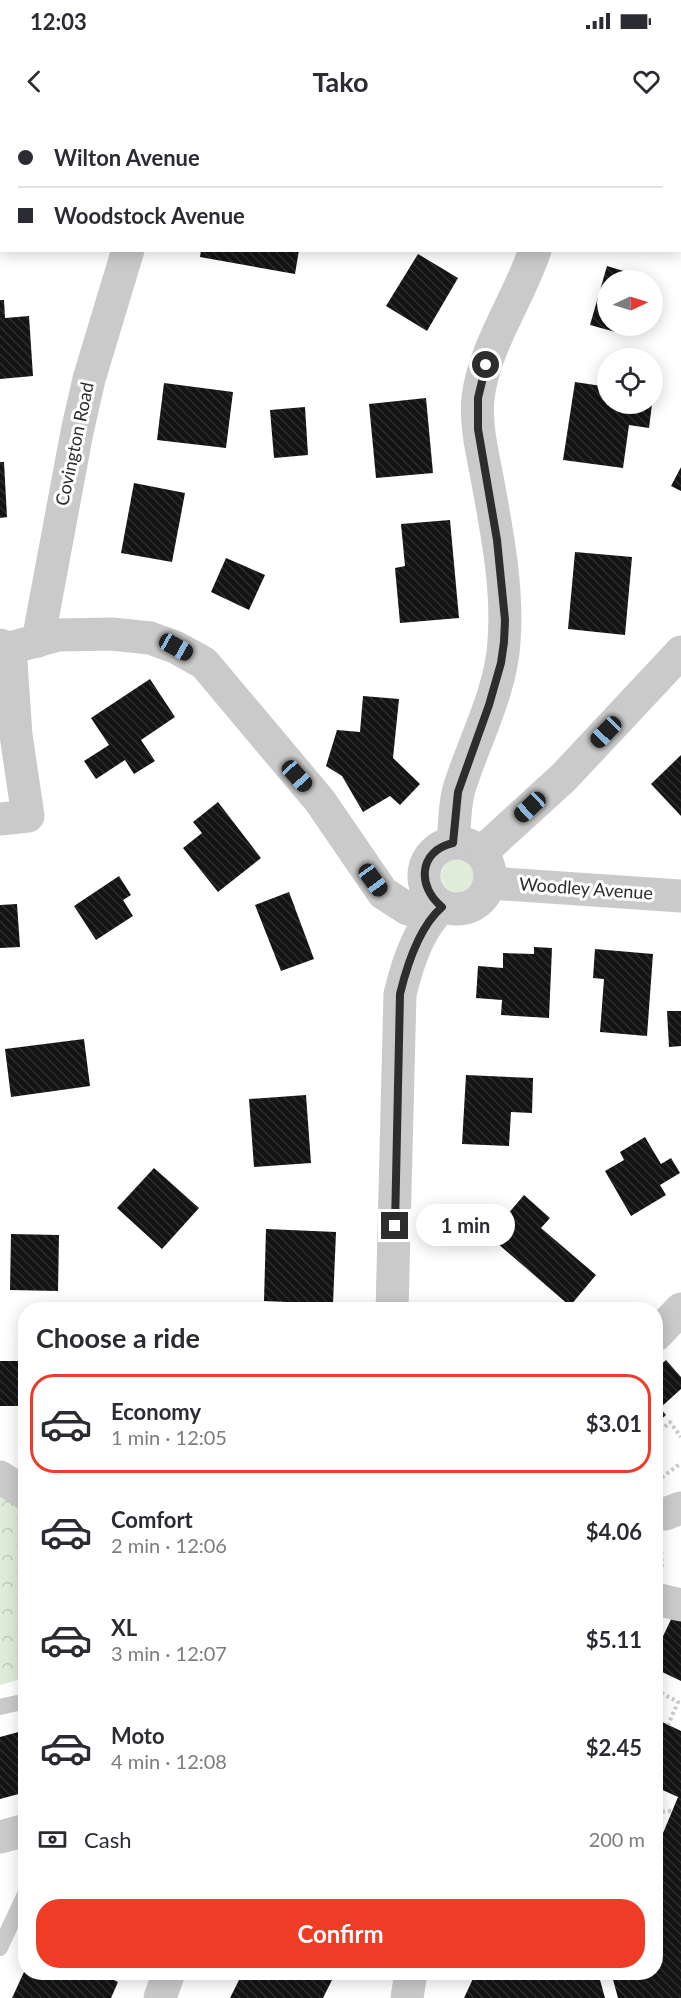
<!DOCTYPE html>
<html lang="en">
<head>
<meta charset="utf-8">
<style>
  :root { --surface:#fff; --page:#f2f2f3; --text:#2b2b33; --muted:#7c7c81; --line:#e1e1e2; --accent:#ee3c26 }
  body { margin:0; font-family:Lato,sans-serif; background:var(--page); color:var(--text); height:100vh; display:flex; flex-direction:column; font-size:22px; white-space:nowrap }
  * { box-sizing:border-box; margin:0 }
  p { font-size:20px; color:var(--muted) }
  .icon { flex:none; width:33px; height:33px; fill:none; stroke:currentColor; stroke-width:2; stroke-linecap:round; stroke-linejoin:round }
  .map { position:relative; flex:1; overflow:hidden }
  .details { position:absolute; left:18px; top:1182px; width:645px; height:678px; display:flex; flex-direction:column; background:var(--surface); border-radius:24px; box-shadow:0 3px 15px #0003 }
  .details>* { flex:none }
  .banner { position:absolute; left:0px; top:0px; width:681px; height:132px; box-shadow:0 3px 15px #0003; display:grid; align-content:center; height:132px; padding:0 18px; background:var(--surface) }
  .needle { width:39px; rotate:86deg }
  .controls { position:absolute; left:597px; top:150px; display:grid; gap:12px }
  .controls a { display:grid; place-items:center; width:66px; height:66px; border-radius:50%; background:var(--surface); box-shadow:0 3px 15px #0003; font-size:30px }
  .end { position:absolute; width:27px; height:27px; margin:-14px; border:8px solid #2d2d2d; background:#fff; box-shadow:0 0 0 3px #fff }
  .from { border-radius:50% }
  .bubble { position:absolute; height:42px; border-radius:21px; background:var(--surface); box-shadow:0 3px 15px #0003; font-size:20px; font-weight:700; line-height:42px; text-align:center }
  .car { position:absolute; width:18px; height:36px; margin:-18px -9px; border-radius:8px; box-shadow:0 0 4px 2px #0007; background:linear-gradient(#222 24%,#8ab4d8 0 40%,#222 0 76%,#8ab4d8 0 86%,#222 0) }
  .banner b { display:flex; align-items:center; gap:21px; height:57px; font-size:22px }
  .banner b+b { border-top:2px solid var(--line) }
  .banner i { width:15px; height:15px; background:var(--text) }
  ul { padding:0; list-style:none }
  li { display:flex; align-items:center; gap:18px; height:99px; margin:0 12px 9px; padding:0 6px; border:3px solid transparent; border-radius:24px }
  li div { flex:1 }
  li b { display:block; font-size:22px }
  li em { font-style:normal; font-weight:700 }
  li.selected { border-color:var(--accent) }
  li>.icon { width:54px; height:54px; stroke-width:1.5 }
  h2 { padding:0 18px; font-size:27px; line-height:72px }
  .pay { display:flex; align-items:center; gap:15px; height:66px; padding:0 18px; font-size:22px }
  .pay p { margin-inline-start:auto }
  .primary-button { display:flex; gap:12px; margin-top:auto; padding:12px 18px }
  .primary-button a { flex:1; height:69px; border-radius:24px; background:var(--accent); color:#fff; font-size:24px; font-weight:700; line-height:69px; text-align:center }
  .status { display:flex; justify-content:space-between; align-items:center; height:42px; padding:0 30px; background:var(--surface); direction:ltr }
  .status svg { height:16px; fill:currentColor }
  header { display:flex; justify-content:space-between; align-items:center; height:78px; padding:0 18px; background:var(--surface); font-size:27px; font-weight:700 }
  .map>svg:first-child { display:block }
  .grass { fill:#e0ecda }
  .park { fill:url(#park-crowns) }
  .building { fill:url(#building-back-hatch) }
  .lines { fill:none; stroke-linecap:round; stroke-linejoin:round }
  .path { stroke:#cacaca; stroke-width:4; stroke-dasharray:3 3; stroke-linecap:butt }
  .service { stroke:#cacaca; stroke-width:16 }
  .minor { stroke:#cacaca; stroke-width:33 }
  .tertiary { stroke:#cacaca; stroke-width:33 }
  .route { stroke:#2d2d2d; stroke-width:8 }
  .labels { text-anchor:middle; stroke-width:6; stroke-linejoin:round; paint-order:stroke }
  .street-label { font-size:18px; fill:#2d2d2d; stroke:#fff }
</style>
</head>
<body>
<div class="status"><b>12:03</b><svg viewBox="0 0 49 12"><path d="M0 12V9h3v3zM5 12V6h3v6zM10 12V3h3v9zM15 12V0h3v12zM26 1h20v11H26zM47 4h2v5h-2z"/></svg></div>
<header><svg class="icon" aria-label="back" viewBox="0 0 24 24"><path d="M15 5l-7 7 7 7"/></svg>Tako<svg class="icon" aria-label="heart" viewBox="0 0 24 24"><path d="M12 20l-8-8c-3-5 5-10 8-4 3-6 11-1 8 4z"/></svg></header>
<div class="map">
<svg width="681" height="1878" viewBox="0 0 681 1878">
  <defs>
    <pattern id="park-crowns" width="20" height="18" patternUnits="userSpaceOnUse" patternTransform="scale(1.5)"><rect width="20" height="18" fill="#e0ecda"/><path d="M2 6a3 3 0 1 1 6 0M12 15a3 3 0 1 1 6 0" fill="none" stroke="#c0cbbb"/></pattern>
    <pattern id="building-back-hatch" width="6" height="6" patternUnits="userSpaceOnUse" patternTransform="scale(1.5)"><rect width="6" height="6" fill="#141414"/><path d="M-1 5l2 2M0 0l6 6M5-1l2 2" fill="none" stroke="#2e2e2e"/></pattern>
  </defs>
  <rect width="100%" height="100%" fill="#fff"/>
  <!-- grass -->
  <circle class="grass" cx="458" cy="756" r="17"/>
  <!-- park -->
  <path class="park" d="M 0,1375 L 26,1390 L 25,1558 L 0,1565 Z"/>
  <!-- building -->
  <g class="building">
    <path d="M 201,130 L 299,130 L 295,154 L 200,137 Z"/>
    <path d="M 418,134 L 458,158 L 427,211 L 386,186 Z"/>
    <path d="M 607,146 L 647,158 L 646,160 L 608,160 L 608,206 L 633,206 L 630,216 L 590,205 Z"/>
    <path d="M 0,180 L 4,180 L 5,198 L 29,196 L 33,256 L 0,259 Z"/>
    <path d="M 575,262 L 608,267 L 608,284 L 652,284 L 649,308 L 629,305 L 623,348 L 563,340 Z"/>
    <path d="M 164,263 L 233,272 L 226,328 L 157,320 Z"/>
    <path d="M 426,278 L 433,353 L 376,358 L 369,284 Z"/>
    <path d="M 305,287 L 308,335 L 274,338 L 270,290 Z"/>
    <path d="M 0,342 L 4,342 L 7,397 L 0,398 Z"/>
    <path d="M 681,347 L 681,371 L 671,366 Z"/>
    <path d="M 134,363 L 185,373 L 172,442 L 121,433 Z"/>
    <path d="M 450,400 L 459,498 L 400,503 L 395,448 L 405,446 L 401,404 Z"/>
    <path d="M 575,432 L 632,437 L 625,515 L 568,509 Z"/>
    <path d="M 226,438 L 265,455 L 249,490 L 211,472 Z"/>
    <path d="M 150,559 L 175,597 L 141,620 L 155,641 L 134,654 L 125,640 L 96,659 L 84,641 L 109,625 L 91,598 Z"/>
    <path d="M 363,576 L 399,579 L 393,638 L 420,664 L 400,685 L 390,676 L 363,692 L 342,656 L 326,646 L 337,610 L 360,612 Z"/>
    <path d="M 681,635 L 681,696 L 651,664 Z"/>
    <path d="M 218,682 L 261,738 L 218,772 L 183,728 L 202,713 L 193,702 Z"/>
    <path d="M 119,756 L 131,775 L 123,780 L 133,796 L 96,820 L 74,786 Z"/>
    <path d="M 289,772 L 314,839 L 281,851 L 255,785 Z"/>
    <path d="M 17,784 L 20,827 L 0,828 L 0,785 Z"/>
    <path d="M 534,827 L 552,828 L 549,898 L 501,895 L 502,880 L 476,878 L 478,846 L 503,848 L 503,833 L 534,834 Z"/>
    <path d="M 595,829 L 653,834 L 647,916 L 600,912 L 604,859 L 593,858 Z"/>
    <path d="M 667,891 L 681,891 L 681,926 L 669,927 Z"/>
    <path d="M 84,919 L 90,966 L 11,977 L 5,929 Z"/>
    <path d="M 466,955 L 533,958 L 532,993 L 511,992 L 509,1026 L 462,1024 Z"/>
    <path d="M 306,975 L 311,1043 L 254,1047 L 249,979 Z"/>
    <path d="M 645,1017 L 661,1044 L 671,1038 L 680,1053 L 660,1065 L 666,1075 L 631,1096 L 605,1051 L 624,1040 L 620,1032 Z"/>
    <path d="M 154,1048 L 199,1088 L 162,1129 L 117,1088 Z"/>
    <path d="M 524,1075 L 550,1098 L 541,1108 L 596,1155 L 570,1186 L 489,1116 Z"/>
    <path d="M 266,1109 L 336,1112 L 333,1184 L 264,1181 Z"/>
    <path d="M 11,1114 L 59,1115 L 58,1171 L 10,1170 Z"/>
    <path d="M 666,1240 L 681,1257 L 681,1269 L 660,1288 L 666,1295 L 656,1304 L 656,1249 Z"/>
    <rect x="0" y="1241" width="26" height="45"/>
    <path d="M 675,1491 L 681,1494 L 681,1561 L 656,1549 L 656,1531 Z"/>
    <path d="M 656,1599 L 681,1611 L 681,1878 L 618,1878 L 612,1856 L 600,1860 L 605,1878 L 464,1878 L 476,1852 L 656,1852 L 656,1730 L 678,1677 L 656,1667 Z"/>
    <path d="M 26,1610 L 26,1672 L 0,1679 L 0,1617 Z"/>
    <path d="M 24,1852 L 99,1852 L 118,1862 L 111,1878 L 12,1878 Z"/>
    <path d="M 243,1852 L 336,1852 L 323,1878 L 230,1878 Z"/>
  </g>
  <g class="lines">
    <!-- path -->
    <g class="path">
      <path d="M 656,1315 L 670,1302 L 681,1317"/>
      <path d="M 657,1361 L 681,1343"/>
      <path d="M 661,1426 L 662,1448"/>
      <path d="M 656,1570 L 678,1582 L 668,1605"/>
      <path d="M 656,1692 L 672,1691"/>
    </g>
    <!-- service -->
    <g class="service">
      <path d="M 0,1587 L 26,1581"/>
      <path d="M 0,1828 L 26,1772"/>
    </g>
    <!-- minor -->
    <g class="minor">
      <path d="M 536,0 L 537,2"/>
      <path d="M 165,2 L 165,0"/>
      <path d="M 38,521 L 77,312 L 89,259 L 128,130"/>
      <path d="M 0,525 L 10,528 L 58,515 L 112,514 L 150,518 L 175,527 L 204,543 L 320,681 L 383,773 L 408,789 L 431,796"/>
      <path d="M 0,699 L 28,696 L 16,615 L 10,528"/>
      <circle cx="457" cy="756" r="33"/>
      <path d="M 453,723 C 455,706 454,686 459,669 C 474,621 501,572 504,522 C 508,471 498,418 489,368 C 484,339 475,308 478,278 C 484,226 519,179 535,130"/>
      <path d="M 482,732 L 564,657 L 681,532"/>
      <path d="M 490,763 L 681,776"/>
      <path d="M 392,1190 L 400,874 C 407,845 419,806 442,787"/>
      <path d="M 0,1357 L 26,1374"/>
      <path d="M 656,1393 L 665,1394 L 681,1388"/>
      <path d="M 656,1479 L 681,1485"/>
      <path d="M 0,1717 L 26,1710"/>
      <path d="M 407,1878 L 411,1852"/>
    </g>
    <!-- tertiary -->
    <g class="tertiary">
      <path d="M 656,1215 L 681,1189"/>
      <path d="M 160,1878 L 169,1852"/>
    </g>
  </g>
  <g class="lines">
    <!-- route -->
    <path class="route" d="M 395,1106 L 400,874 C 407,845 419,807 442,787 C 417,767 418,731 453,723 L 458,672 L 489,585 L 501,543 L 504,522 L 505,500 L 497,420 L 478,309 L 478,278 L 486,245"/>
  </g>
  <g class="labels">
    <!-- street labels -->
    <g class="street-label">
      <text transform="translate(75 324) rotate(-78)" y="6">Covington Road</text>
      <text transform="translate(586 769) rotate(4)" y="6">Woodley Avenue</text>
    </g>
  </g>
</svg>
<div class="controls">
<a><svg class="needle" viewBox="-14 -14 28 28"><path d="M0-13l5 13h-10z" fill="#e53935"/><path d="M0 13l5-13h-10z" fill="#7c7c81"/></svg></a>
<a><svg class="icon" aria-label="locate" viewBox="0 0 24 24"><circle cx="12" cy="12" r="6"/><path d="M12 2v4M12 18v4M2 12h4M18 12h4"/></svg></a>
</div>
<i class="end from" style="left:486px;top:245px"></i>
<i class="end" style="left:395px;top:1106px"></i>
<div class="bubble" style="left:416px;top:1084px;width:99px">1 min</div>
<i class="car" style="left:176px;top:527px;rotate:119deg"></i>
<i class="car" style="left:606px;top:612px;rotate:224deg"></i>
<i class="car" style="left:297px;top:656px;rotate:138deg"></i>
<i class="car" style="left:530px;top:687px;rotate:227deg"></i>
<i class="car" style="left:373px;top:760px;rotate:144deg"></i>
<div class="banner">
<b><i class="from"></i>Wilton Avenue</b>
<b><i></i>Woodstock Avenue</b>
</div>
<section class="details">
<h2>Choose a ride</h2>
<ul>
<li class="selected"><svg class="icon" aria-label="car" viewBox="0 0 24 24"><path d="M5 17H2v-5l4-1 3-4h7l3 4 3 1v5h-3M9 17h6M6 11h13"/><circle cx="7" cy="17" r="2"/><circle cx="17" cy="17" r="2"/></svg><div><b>Economy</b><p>1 min · 12:05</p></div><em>$3.01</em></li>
<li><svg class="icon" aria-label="car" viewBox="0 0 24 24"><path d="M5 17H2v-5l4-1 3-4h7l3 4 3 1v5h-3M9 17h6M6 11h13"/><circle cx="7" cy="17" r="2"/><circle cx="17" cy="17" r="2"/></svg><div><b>Comfort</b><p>2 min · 12:06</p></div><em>$4.06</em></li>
<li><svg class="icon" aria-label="car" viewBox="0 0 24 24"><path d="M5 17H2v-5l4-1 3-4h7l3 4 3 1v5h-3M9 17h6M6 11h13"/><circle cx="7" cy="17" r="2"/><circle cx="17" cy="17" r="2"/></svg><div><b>XL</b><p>3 min · 12:07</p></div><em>$5.11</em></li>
<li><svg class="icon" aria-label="car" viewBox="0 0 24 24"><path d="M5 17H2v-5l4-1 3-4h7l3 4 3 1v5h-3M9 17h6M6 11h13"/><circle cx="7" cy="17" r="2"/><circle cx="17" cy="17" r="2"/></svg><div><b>Moto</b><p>4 min · 12:08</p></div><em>$2.45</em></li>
</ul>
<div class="pay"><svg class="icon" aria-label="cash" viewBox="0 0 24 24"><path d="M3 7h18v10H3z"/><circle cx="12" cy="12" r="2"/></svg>Cash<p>200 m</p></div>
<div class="primary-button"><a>Confirm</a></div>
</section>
</div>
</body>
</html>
